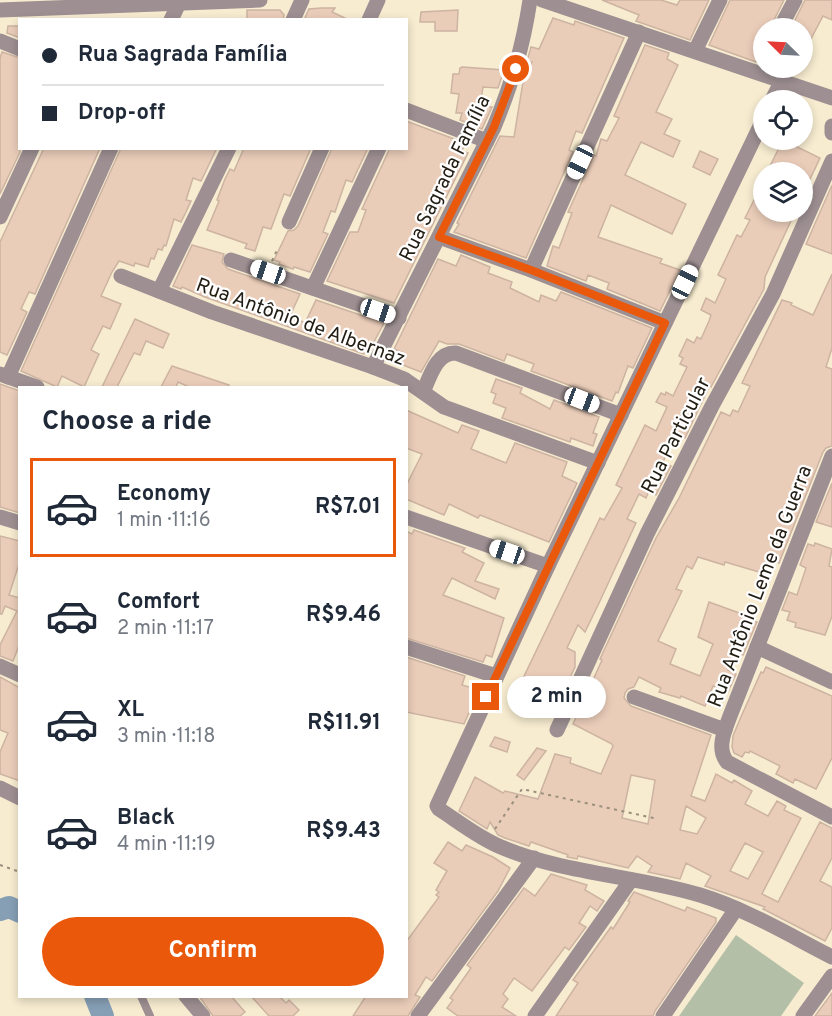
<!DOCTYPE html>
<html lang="en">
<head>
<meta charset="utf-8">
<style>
  :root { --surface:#fff; --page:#f6f6f7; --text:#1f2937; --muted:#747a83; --line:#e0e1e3; --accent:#ea580c }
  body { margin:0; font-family:Overpass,sans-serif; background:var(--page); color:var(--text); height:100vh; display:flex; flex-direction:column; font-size:22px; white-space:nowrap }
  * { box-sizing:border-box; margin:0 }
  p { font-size:20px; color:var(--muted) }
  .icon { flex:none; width:33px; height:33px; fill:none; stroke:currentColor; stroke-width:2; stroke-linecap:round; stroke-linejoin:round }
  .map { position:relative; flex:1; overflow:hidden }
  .drawer { position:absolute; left:18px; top:386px; width:390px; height:612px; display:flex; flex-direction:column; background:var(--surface); border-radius:0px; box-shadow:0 3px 9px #0003 }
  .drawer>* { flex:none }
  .guide { position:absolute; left:18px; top:18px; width:390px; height:132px; border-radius:0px; box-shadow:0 3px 9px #0003; display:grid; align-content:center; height:132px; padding:0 24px; background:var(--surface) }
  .needle { width:39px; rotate:294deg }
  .tools { position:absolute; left:753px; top:18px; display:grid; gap:12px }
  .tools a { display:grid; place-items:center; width:60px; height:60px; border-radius:50%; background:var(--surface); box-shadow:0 3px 9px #0003; font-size:30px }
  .end { position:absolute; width:27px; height:27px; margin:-14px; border:8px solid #ea580c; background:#fff; box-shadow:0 0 0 3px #fff }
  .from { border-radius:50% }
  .bubble { position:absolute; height:42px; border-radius:21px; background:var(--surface); box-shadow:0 3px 9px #0003; font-size:20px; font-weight:700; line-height:42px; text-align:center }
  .car { position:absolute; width:18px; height:36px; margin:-18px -9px; border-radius:8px; box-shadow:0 0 4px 2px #0007; background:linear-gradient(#fff 24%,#345 0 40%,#fff 0 76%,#345 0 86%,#fff 0) }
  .guide b { display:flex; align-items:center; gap:21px; height:57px; font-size:22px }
  .guide b+b { border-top:2px solid var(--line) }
  .guide i { width:15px; height:15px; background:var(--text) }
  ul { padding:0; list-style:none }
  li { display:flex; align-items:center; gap:18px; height:99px; margin:0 12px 9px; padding:0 12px; border:3px solid transparent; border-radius:0px }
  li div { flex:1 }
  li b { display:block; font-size:22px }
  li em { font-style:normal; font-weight:700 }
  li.active { border-color:var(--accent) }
  li>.icon { width:54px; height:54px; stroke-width:1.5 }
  h2 { padding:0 24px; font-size:27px; line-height:72px }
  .cta { display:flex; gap:12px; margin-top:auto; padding:12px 24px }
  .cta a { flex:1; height:69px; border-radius:36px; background:var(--accent); color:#fff; font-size:24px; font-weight:700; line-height:69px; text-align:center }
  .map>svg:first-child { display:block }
  .green { fill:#b3c0a7 }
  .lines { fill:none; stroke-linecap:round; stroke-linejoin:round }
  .river { stroke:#869fb5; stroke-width:22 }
  .building { fill:#eacdb9; stroke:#cdb3a2; stroke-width:1.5; fill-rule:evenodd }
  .path { stroke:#988f7c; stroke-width:2; stroke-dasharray:3 4.5; stroke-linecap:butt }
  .service { stroke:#9d8f92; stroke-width:8 }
  .minor { stroke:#9d8f92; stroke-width:15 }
  .tertiary { stroke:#9d8f92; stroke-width:15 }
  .route { stroke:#ea580c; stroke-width:8 }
  .labels { text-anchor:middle; stroke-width:4.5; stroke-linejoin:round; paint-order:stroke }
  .street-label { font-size:20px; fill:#231e14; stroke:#fff }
</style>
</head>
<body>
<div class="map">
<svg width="832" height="1016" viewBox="0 0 832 1016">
  <rect width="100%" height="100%" fill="#f7ecd0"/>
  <!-- green -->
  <path class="green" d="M 736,935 L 804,983 L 781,1016 L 679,1016 Z"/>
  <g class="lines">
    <!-- river -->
    <g class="river">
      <path d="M 0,910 L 9,907 L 20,912"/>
      <path d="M 95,996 L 103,1016"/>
    </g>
  </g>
  <!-- building -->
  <g class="building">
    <path d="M 602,0 L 661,0 L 677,5 L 680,0 L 709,0 L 690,40 L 636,21 L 639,15 Z"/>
    <path d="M 730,0 L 784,0 L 770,28 L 764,28 L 764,47 L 756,62 L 709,45 Z"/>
    <path d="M 805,0 L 832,0 L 832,20 L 823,16 L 802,56 L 802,28 L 791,28 Z"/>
    <path d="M 321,8 L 335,8 L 332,12 L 349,20 L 304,20 L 309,9 Z"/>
    <path d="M 247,10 L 280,10 L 284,15 L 283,20 L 247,20 Z"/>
    <path d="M 458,10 L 457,31 L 435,31 L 435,22 L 420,22 L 421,12 Z"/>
    <path d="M 553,18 L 574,25 L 575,21 L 624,38 L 582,133 L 576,131 L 569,150 L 573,152 L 526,258 L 454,232 L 459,224 L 457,223 L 500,136 L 514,137 L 523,82 L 524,83 L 532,62 L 527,61 L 531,47 L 539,49 Z"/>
    <path d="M 8,26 L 20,26 L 20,38 L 7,33 Z"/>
    <path d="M 645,45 L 669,53 L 667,59 L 678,65 L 656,112 L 672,119 L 664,134 L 680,141 L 673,157 L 641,142 L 625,175 L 686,204 L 672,234 L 611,205 L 598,237 L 662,259 L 660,263 L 680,270 L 660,311 L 607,289 L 609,283 L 588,275 L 586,281 L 547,266 L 553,246 L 559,248 L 572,213 L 568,212 L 594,155 L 596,156 L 601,139 L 607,141 L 619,118 L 614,116 Z"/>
    <path d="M 2,52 L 20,58 L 20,152 L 0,194 L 0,58 Z"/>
    <path d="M 462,67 L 504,70 L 498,88 L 483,87 L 480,106 L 492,107 L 482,129 L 460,120 L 462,113 L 456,113 L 459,94 L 451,93 L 453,74 L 459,74 L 460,68 Z"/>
    <path d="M 406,121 L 465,143 L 462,151 L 468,153 L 394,303 L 327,281 L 350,232 L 358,232 L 366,210 L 362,209 L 390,148 L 406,148 Z"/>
    <path d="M 783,140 L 820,158 L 802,196 L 802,172 L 767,172 Z"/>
    <path d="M 44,148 L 100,148 L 35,294 L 29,292 L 21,309 L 27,312 L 7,355 L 0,352 L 0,242 Z"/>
    <path d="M 121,148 L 217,148 L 201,181 L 193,178 L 186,200 L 191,201 L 186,212 L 181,222 L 174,219 L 166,246 L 164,245 L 162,250 L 158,249 L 154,259 L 151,258 L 148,267 L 135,263 L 134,266 L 119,261 L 112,272 L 101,296 L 121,304 L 110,329 L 103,326 L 91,350 L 99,354 L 84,387 L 62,376 L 57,387 L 21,371 Z"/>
    <path d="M 244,148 L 311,148 L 290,196 L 284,194 L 271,229 L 263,227 L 255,251 L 245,248 L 247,244 L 207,230 L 219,201 L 217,200 L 225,179 L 230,169 L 234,171 Z"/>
    <path d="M 332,148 L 368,148 L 352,182 L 346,180 L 335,212 L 331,211 L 323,232 L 328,234 L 310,272 L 294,267 L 293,269 L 279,264 L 280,262 L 274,260 L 288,231 L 294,230 L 298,226 Z"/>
    <path d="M 700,151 L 718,159 L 710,175 L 693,167 Z"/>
    <path d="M 764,180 L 764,212 L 795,212 L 765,277 L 764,289 L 711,387 L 710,385 L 685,438 L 676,434 L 663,462 L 671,466 L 656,495 L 649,491 L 646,498 L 639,494 L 627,519 L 636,523 L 600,601 L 585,632 L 578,625 L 567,648 L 575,652 L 575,667 L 554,711 L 527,698 L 525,700 L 515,695 L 600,518 L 604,520 L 622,488 L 616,485 L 645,425 L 656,431 L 667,407 L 656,402 L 661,393 L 665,395 L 666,392 L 673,396 L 687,367 L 680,364 L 683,358 L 679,356 L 687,339 L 694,343 L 697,337 L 701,339 L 709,321 L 711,315 L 701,310 L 706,298 L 715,303 L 726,279 L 718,275 L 737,235 L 741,237 L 750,220 L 745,218 Z"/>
    <path d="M 832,185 L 832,254 L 806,244 Z"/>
    <path d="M 192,245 L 224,254 L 222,262 L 228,269 L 300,294 L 290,316 L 305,323 L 316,300 L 384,323 L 368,353 L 366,351 L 364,354 L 205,297 L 182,287 L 181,289 L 173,286 Z"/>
    <path d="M 461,255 L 490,267 L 488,273 L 512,282 L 510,288 L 539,302 L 541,295 L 556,301 L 561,292 L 652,328 L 633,368 L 628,366 L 618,393 L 616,392 L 612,401 L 531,371 L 534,364 L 507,354 L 504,361 L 459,344 L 447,344 L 439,341 L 421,372 L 398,363 L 402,352 L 394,349 L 438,259 L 456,266 Z"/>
    <path d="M 832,274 L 832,348 L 826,367 L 832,369 L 832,446 L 826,448 L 823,452 L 779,563 L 774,561 L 769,575 L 725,562 L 724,565 L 698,557 L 692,569 L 687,566 L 676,589 L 682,591 L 658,641 L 676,649 L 670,664 L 700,676 L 713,644 L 698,637 L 709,602 L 753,618 L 752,620 L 757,622 L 743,655 L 735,652 L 728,670 L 736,674 L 728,692 L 713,686 L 705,706 L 681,696 L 680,698 L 659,692 L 661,688 L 639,677 L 634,687 L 628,689 L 625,693 L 624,698 L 631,706 L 711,735 L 691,796 L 705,801 L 716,774 L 732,783 L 734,780 L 752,791 L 745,804 L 768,816 L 777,801 L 786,806 L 784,810 L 801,818 L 762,894 L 778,902 L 820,822 L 832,828 L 832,858 L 820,881 L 832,887 L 832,928 L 825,941 L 763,909 L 765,907 L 705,886 L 711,876 L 686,863 L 680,879 L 648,872 L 652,866 L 637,856 L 628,868 L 578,856 L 577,859 L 567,857 L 568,855 L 531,842 L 529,846 L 505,838 L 498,835 L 490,822 L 487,829 L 459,811 L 475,777 L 503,793 L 505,791 L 538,799 L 555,754 L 571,758 L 570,763 L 601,774 L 613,746 L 612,744 L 573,724 L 602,660 L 600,659 L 656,538 L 679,498 L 721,412 L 730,416 L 733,410 L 738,412 L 750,386 L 742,383 L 782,300 L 792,303 L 791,305 L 813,315 ZM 631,775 L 655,780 L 648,824 L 622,818 ZM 686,806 L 706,818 L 697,834 L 680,830 ZM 745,843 L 763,852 L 748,879 L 730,871 Z"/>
    <path d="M 135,319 L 169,334 L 163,348 L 146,341 L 140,355 L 134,353 L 117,387 L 102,387 Z"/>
    <path d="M 172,366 L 229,385 L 229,387 L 189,387 L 178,382 L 176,387 L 161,387 Z"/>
    <path d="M 496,379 L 522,388 L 520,393 L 550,409 L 554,400 L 599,417 L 593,433 L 597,434 L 593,446 L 571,438 L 570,442 L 502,418 L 506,408 L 493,403 L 496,394 L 491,392 Z"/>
    <path d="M 0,384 L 20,391 L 20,513 L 0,507 Z"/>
    <path d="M 406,410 L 458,433 L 462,425 L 479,431 L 471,449 L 506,463 L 515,443 L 567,462 L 562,476 L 577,483 L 549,542 L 480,515 L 478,518 L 449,504 L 444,515 L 406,499 L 406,486 L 422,454 L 406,448 Z"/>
    <path d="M 832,483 L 832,527 L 816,522 Z"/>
    <path d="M 414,530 L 465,548 L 462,552 L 484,563 L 475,581 L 499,589 L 495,599 L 452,578 L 443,595 L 504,618 L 492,657 L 486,655 L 483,662 L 406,638 L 406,531 L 412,534 Z"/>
    <path d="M 0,536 L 20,541 L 20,561 L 9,595 L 20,598 L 20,643 L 13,661 L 0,656 L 0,645 L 17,611 L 5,606 L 2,614 L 0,614 Z"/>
    <path d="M 815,543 L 832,549 L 829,566 L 832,567 L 832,616 L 825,635 L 795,627 L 796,623 L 787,620 L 790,612 L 782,610 L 789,592 L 797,595 L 806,568 L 800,565 L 808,544 L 814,546 Z"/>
    <path d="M 406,657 L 465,676 L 462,685 L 479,690 L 464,724 L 406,712 Z"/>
    <path d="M 766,667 L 832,696 L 832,758 L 816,789 L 795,779 L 793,783 L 776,774 L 780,766 L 750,751 L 749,753 L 745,752 L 742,757 L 734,753 L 732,747 L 733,736 L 740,719 L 761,672 L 763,673 Z"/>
    <path d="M 0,677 L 20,688 L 20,781 L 0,774 L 0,752 L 8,733 L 0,730 Z"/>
    <path d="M 495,737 L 510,742 L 507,752 L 490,746 Z"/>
    <path d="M 537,748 L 546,751 L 524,780 L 517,775 Z"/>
    <path d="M 448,842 L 462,851 L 466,845 L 493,857 L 510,868 L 498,891 L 432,981 L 426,977 L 415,995 L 420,997 L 408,1016 L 353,1016 L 366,996 L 406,996 L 406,942 L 439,897 L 436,895 L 439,892 L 436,890 L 447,871 L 434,863 Z"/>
    <path d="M 551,874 L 587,885 L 585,890 L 604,901 L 597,911 L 590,906 L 579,923 L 586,927 L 569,950 L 565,947 L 532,991 L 514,978 L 503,994 L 508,999 L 502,1007 L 516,1016 L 458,1016 L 447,1008 L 453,1000 L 450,998 L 471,968 L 467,965 L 524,888 L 535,896 Z"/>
    <path d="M 634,892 L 685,911 L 687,907 L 716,918 L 716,922 L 655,1011 L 653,1016 L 556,1016 L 578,983 L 573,980 L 611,927 L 613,929 L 630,902 L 628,901 Z"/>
    <path d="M 832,993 L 832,1016 L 815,1016 Z"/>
    <path d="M 199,996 L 231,996 L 245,1012 L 240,1016 L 213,1016 Z"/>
    <path d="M 251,996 L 279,996 L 286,1003 L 289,1000 L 299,1010 L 293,1016 L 269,1016 Z"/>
  </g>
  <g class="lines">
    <!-- path -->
    <g class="path">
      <path d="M 272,261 L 278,248"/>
      <path d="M 495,829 L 522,789 L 658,819"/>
      <path d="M 0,865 L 20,872"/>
    </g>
    <!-- service -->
    <path class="service" d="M 141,996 L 150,1016"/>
    <!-- minor -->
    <g class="minor">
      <path d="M 542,0 L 832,98"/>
      <path d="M 171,20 L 179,3"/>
      <path d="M 293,20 L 302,0"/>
      <path d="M 369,20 L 378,0"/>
      <path d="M 780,28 L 795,0"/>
      <path d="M 0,41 L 20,49"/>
      <path d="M 695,51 L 720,0"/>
      <path d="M 772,100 L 781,82"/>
      <path d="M 406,110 L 487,141"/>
      <path d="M 764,118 L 548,566 L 437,806 L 439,809 C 459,822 479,838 501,847 C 561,873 637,876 700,895 C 746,909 789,935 832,957"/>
      <path d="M 832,126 L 832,133"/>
      <path d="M 0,217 L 32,148"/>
      <path d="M 289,222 L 322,148"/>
      <path d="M 439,237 L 531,270 L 665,323"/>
      <path d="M 231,260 L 399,318"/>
      <path d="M 531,270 L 639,32"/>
      <path d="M 121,276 L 212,312 L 373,367 L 404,379 L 444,407 L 598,463"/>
      <path d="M 313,288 L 379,148"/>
      <path d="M 159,291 L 229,148"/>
      <path d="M 373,367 L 494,127 C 512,83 523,47 530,0"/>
      <path d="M 0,374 L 37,387"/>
      <path d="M 8,377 L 111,148"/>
      <path d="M 423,392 C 430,377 436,352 456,353 L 621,415"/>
      <path d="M 832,456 L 730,716 C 725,730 716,748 727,762 L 832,817"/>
      <path d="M 0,517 L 20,523"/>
      <path d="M 406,517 L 548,566"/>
      <path d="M 406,647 L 496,676"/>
      <path d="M 757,647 L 832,682"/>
      <path d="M 0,666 L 20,675"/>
      <path d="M 634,697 L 725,730"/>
      <path d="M 557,730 L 647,534 L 712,406 L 773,294 L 832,161"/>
      <path d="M 0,788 L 20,798"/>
      <path d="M 186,996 L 203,1016"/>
      <path d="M 418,1016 L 534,858"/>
      <path d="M 535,1016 L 631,880"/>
      <path d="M 663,1016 L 736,909"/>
      <path d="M 803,1016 L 832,976"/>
    </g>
    <!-- tertiary -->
    <path class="tertiary" d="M 0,10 L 260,0"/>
  </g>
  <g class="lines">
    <!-- route -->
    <path class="route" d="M 486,697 L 665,323 L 531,270 L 439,237 L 494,127 L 516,69"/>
  </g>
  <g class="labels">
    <!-- street labels -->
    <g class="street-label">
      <text transform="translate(444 178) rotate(-64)" y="7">Rua Sagrada Família</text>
      <text transform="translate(301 321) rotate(20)" y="7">Rua Antônio de Albernaz</text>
      <text transform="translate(675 435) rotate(-63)" y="7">Rua Particular</text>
      <text transform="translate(759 586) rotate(-69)" y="7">Rua Antônio Leme da Guerra</text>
    </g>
  </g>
</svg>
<div class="tools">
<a><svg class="needle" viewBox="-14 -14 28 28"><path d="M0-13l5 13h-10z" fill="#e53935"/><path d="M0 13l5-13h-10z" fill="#747a83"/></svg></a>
<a><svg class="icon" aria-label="locate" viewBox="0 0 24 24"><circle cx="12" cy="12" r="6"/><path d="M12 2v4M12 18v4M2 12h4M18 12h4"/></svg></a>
<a><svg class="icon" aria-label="layers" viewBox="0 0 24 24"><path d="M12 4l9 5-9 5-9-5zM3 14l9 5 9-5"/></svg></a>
</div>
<i class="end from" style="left:516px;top:69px"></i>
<i class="end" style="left:486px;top:697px"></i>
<div class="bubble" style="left:507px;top:676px;width:99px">2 min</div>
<i class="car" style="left:580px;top:162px;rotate:205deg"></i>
<i class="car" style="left:268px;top:272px;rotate:289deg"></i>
<i class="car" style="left:685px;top:282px;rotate:26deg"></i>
<i class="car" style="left:378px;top:311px;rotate:109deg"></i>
<i class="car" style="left:582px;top:400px;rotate:111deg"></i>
<i class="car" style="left:507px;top:552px;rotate:289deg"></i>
<div class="guide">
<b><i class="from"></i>Rua Sagrada Família</b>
<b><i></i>Drop-off</b>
</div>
<section class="drawer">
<h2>Choose a ride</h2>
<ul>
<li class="active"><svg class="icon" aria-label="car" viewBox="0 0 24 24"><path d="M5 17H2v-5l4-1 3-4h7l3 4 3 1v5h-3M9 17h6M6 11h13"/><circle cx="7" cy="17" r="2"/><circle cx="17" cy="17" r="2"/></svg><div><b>Economy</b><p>1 min · 11:16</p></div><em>R$7.01</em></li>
<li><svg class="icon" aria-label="car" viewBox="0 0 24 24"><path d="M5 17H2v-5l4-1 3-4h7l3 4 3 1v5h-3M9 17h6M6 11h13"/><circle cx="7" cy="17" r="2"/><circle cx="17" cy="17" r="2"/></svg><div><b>Comfort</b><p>2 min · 11:17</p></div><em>R$9.46</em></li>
<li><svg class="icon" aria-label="car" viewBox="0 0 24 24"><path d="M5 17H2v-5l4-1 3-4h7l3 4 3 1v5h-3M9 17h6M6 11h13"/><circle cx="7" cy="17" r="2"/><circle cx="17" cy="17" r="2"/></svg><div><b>XL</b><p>3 min · 11:18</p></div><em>R$11.91</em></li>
<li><svg class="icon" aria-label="car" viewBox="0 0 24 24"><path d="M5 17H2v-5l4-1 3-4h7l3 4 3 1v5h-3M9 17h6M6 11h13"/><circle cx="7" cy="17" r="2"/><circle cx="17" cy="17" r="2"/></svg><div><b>Black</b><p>4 min · 11:19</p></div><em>R$9.43</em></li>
</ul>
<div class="cta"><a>Confirm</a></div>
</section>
</div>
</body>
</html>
